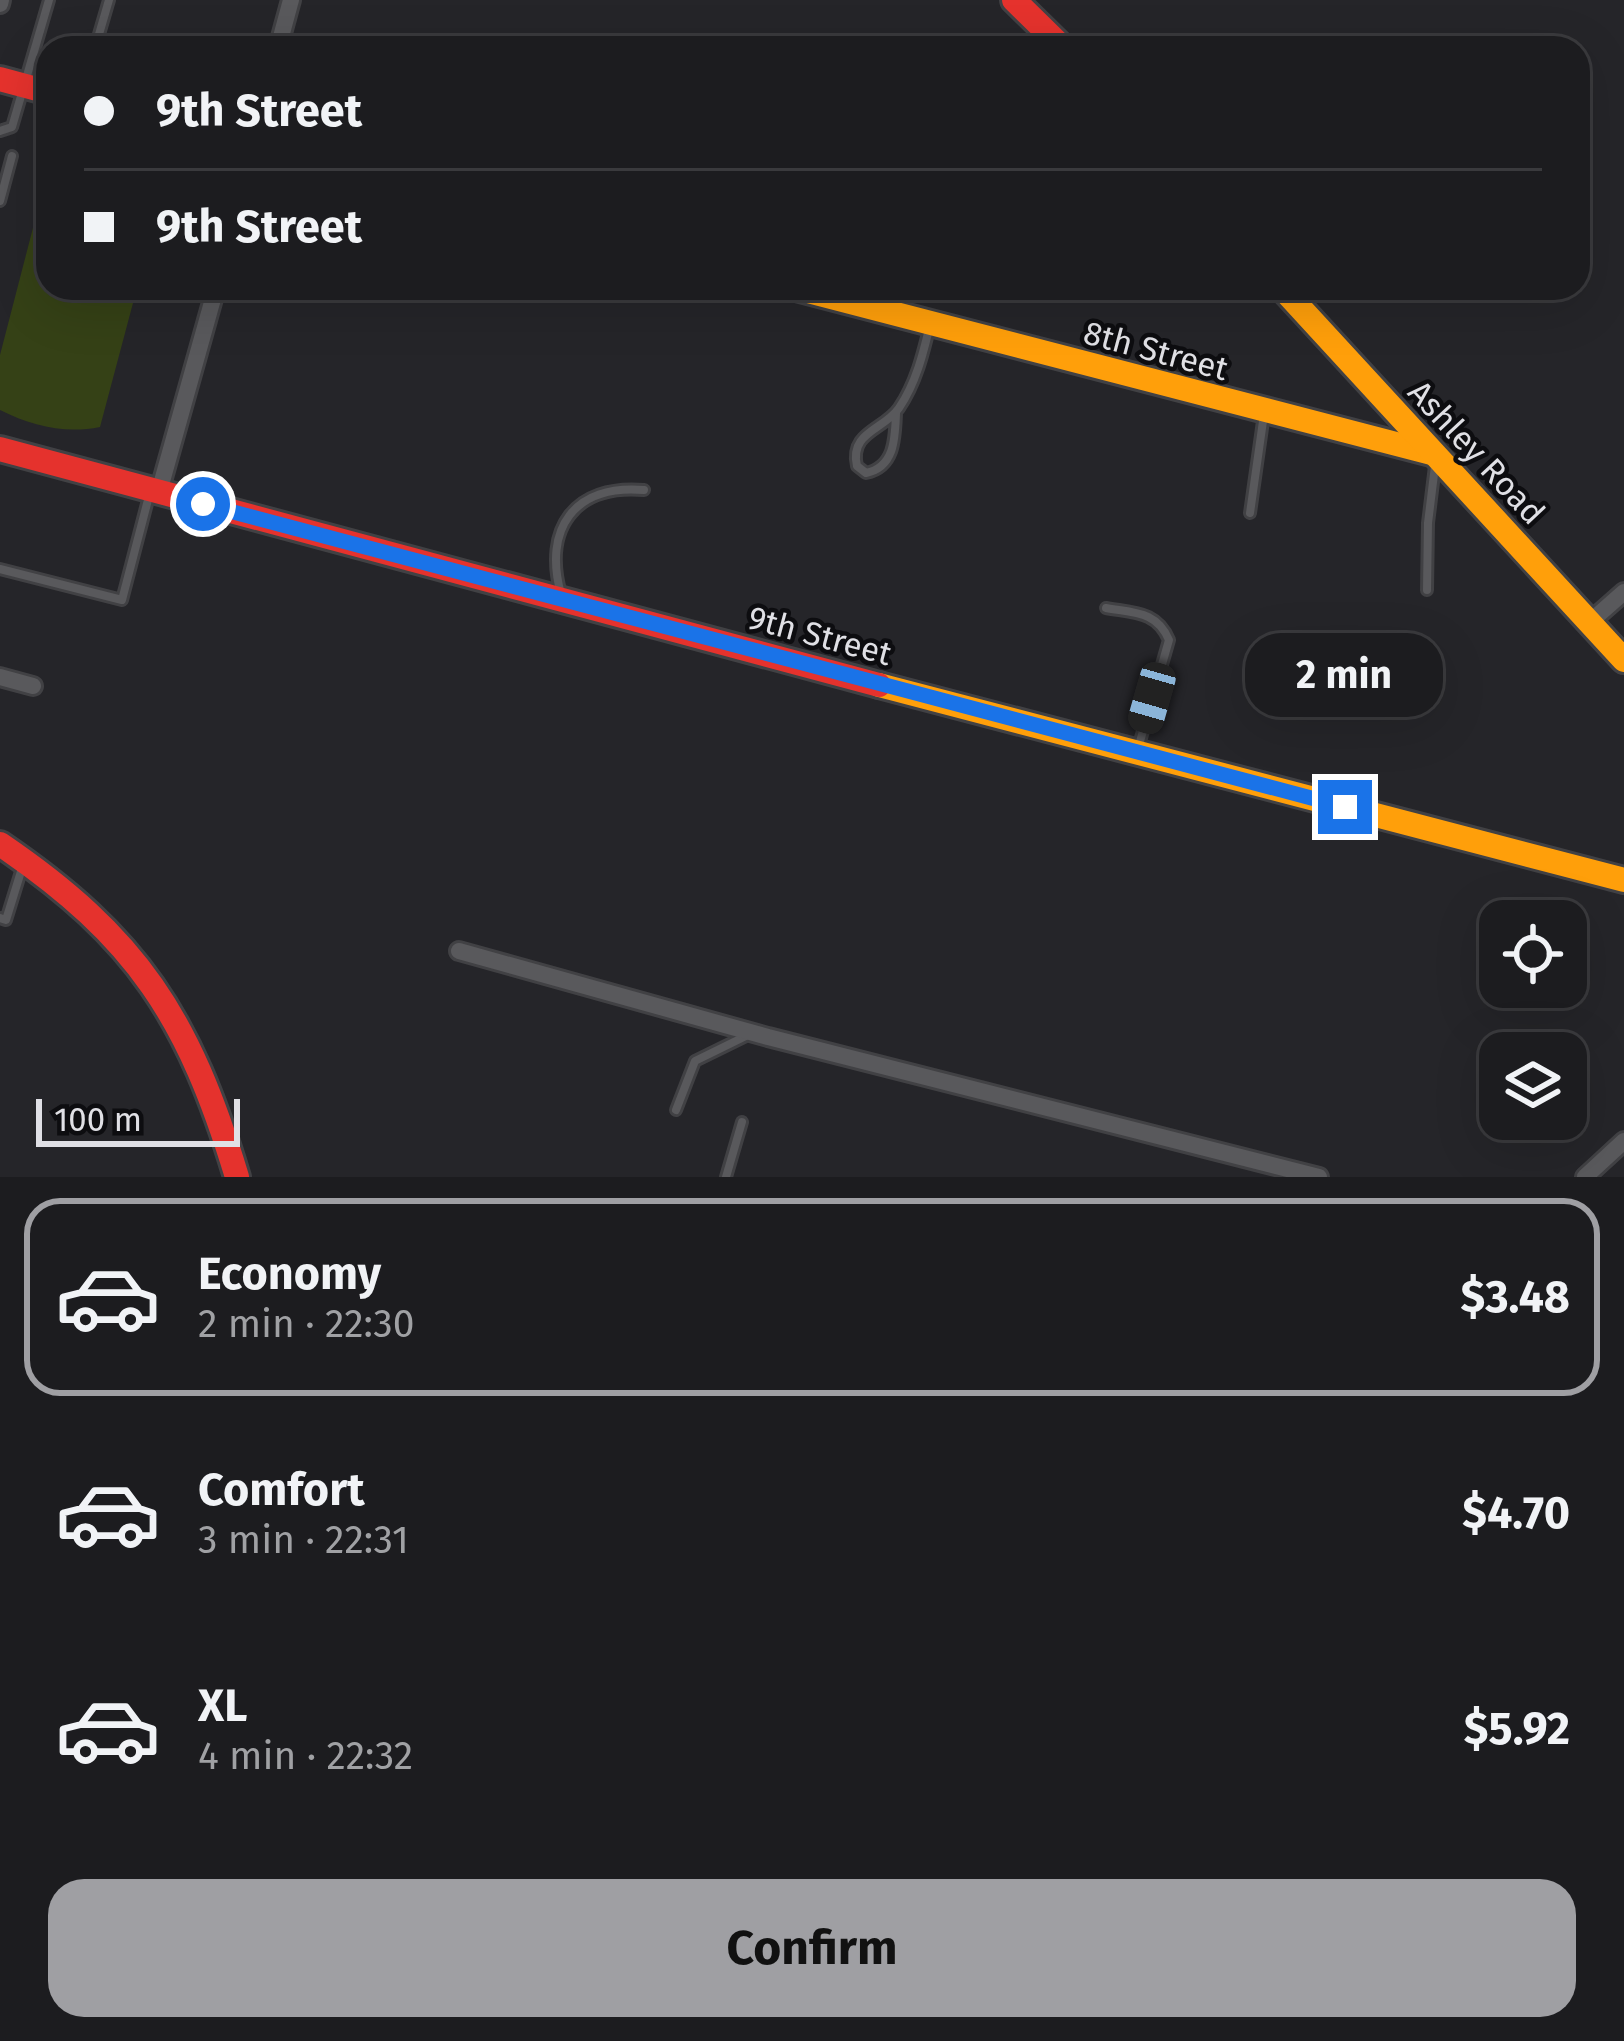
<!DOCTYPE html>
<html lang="en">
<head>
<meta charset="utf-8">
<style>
  :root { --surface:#1c1c1f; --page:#252528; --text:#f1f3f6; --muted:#a0a1a4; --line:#3a3a3d; --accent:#9f9fa3 }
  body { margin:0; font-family:"Fira Sans",sans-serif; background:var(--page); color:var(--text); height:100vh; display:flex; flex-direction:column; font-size:45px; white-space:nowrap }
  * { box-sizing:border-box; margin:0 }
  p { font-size:39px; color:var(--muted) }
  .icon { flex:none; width:66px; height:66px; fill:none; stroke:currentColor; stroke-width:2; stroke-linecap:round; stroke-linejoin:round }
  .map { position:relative; height:1177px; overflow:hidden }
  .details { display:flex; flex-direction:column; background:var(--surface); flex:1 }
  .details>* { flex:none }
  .top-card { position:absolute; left:36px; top:36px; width:1554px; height:264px; border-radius:36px; box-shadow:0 12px 48px #0002,0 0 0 3px var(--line); display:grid; align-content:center; height:264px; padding:0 48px; background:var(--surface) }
  .tools { position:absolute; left:1479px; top:900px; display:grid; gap:24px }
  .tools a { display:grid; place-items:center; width:108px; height:108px; border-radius:24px; background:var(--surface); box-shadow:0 12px 48px #0002,0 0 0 3px var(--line); font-size:60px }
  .scale { position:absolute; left:36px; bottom:30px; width:204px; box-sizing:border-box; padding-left:12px; border:6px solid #e0e0e5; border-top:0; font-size:33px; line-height:42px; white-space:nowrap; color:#e0e0e5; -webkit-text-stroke:9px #0d0d10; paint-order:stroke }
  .end { position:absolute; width:54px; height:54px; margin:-27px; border:15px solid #1a73e8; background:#fff; box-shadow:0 0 0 6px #fff }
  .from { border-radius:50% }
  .bubble { position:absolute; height:84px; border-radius:36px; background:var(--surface); box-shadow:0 12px 48px #0002,0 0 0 3px var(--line); font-size:39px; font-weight:700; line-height:84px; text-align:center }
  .car { position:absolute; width:36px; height:72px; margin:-36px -18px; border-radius:15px; box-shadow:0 0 9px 3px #0007; background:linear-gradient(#222 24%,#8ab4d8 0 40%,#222 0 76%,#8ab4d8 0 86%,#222 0) }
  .top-card b { display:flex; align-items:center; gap:42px; height:114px; font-size:45px }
  .top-card b+b { border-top:3px solid var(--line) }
  .top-card i { width:30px; height:30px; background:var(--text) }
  ul { padding:21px 0 0; list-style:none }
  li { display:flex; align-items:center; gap:36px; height:198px; margin:0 24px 18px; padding:0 24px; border:6px solid transparent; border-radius:36px }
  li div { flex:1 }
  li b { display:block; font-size:45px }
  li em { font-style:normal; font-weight:700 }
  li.active { border-color:var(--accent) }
  li>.icon { width:108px; height:108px; stroke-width:1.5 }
  .action { display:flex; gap:24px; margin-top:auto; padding:24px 48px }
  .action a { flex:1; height:138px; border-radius:36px; background:var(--accent); color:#111; font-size:48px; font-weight:700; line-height:138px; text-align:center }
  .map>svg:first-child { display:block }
  .green { fill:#354116 }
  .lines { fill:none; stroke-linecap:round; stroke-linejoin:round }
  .lane-casing { stroke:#414144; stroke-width:14 }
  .street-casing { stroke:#414144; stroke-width:22 }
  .slow-casing { stroke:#414144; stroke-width:30 }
  .jam-casing { stroke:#414144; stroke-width:30 }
  .lane { stroke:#59595c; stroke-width:8 }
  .street { stroke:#59595c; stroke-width:16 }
  .slow { stroke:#ff9f0a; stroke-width:24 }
  .jam { stroke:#e5322d; stroke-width:24 }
  .route { stroke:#1a73e8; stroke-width:15 }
  .labels { text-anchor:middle; stroke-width:9; stroke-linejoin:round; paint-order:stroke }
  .street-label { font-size:33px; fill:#e0e0e5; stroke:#0d0d10 }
</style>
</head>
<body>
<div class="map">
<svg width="1624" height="1177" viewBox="0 0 1624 1177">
  <rect width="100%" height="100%" fill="#252529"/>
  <!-- green -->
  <path class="green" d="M 48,170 L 48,288 L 137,288 L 100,427 C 65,434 32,426 0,410 L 0,355 Z"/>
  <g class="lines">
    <!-- lane casing -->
    <g class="lane-casing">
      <g id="lane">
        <path d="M 95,48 L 109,0"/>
        <path d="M 0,131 L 12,127 L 49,0"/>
        <path d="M 0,201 L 12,156"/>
        <path d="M 896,413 C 895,438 895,467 866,473 L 857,466 C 849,432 884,430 899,408 C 916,383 923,354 930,325"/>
        <path d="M 1250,513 L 1264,414"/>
        <path d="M 0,569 L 122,600 L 149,496"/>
        <path d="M 1427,590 L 1428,523 L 1435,466"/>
        <path d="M 561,594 C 543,529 574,484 644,490"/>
        <path d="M 1106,608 C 1134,613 1157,611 1169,640 L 1139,745"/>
        <path d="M 0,918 L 6,920 L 23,865"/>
        <path d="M 676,1110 L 695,1061 L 748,1035"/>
        <path d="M 726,1177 L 742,1122"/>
      </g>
    </g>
    <!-- street casing -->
    <g class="street-casing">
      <g id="street">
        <path d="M 0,4 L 1,0"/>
        <path d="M 278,48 L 291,0"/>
        <path d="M 159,492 L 216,288"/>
        <path d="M 1590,622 L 1624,592"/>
        <path d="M 0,677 L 33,686"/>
        <path d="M 459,951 L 768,1037 L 1319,1177"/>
        <path d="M 1585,1177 L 1624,1141"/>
      </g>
    </g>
    <!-- slow casing -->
    <g class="slow-casing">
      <g id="slow">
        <path d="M 796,288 L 1431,453"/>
        <path d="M 1282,288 L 1624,660"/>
        <path d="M 879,685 L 1624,880"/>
      </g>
    </g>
    <!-- jam casing -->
    <g class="jam-casing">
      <g id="jam">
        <path d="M 1014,0 L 1063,48"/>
        <path d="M 0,79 L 48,92"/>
        <path d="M 0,449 L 879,685"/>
        <path d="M 0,844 C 138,938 189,1018 237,1177"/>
      </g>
    </g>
    <!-- lane -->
    <use href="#lane" class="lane"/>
    <!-- street -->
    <use href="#street" class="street"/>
    <!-- slow -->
    <use href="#slow" class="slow"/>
    <!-- jam -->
    <use href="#jam" class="jam"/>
  </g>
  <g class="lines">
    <!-- route -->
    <path class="route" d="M 203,504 L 1345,807"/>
  </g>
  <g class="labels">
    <!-- street labels -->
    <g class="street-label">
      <text transform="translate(1156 350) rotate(15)" y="12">8th Street</text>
      <text transform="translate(1477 452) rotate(47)" y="12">Ashley Road</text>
      <text transform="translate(820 635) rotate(15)" y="12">9th Street</text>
    </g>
  </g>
</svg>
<div class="tools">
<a><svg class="icon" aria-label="locate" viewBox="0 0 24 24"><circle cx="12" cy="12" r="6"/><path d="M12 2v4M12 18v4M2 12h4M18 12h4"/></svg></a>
<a><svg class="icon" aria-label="layers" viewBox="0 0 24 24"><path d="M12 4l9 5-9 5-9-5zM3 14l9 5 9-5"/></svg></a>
</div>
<div class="scale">100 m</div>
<i class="end from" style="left:203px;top:504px"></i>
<i class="end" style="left:1345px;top:807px"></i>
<div class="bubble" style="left:1245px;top:633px;width:198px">2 min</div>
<i class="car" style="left:1152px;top:698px;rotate:196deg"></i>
<div class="top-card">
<b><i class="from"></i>9th Street</b>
<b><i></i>9th Street</b>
</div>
</div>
<section class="details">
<ul>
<li class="active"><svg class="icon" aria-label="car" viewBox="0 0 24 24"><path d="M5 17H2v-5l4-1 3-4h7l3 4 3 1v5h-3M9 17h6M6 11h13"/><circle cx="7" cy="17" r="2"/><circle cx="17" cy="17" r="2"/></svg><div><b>Economy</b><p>2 min · 22:30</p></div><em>$3.48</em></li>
<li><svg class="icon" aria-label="car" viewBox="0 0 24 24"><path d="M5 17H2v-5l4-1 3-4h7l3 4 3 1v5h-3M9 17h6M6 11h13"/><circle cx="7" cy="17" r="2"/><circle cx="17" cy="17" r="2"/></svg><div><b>Comfort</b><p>3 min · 22:31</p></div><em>$4.70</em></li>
<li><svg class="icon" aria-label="car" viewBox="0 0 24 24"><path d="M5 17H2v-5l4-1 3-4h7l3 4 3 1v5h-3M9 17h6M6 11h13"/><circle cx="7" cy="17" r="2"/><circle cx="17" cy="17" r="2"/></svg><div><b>XL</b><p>4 min · 22:32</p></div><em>$5.92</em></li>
</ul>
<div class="action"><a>Confirm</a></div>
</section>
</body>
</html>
